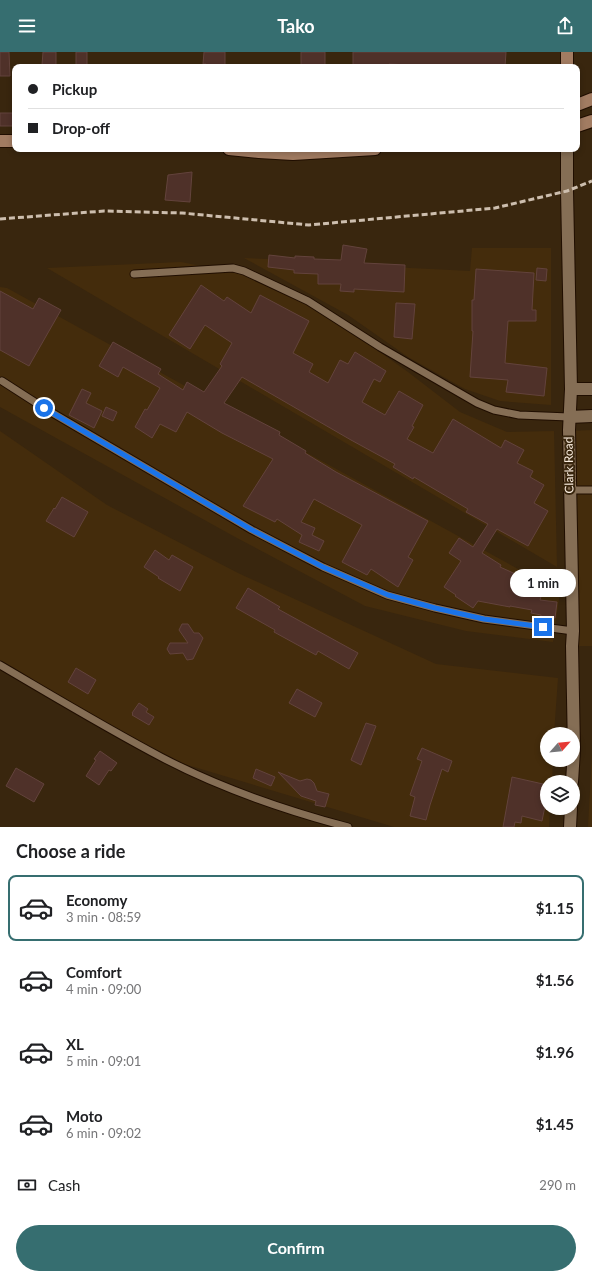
<!DOCTYPE html>
<html lang="en">
<head>
<meta charset="utf-8">
<style>
  :root { --surface:#fff; --page:#f6f6f6; --text:#202124; --muted:#757577; --line:#e0e0e0; --accent:#366e70 }
  body { margin:0; font-family:Lato,sans-serif; background:var(--page); color:var(--text); height:100vh; display:flex; flex-direction:column; font-size:15px; white-space:nowrap }
  * { box-sizing:border-box; margin:0 }
  p { font-size:13px; color:var(--muted) }
  .icon { flex:none; width:22px; height:22px; fill:none; stroke:currentColor; stroke-width:2; stroke-linecap:round; stroke-linejoin:round }
  .map { position:relative; height:775px; overflow:hidden }
  .panel { display:flex; flex-direction:column; background:var(--surface); flex:1 }
  .panel>* { flex:none }
  .hud { position:absolute; left:12px; top:12px; width:568px; height:88px; border-radius:8px; box-shadow:0 2px 6px #0003; display:grid; align-content:center; height:88px; padding:0 16px; background:var(--surface) }
  .needle { width:26px; rotate:63deg }
  .tools { position:absolute; left:540px; top:675px; display:grid; gap:8px }
  .tools a { display:grid; place-items:center; width:40px; height:40px; border-radius:50%; background:var(--surface); box-shadow:0 2px 6px #0003; font-size:20px }
  .end { position:absolute; width:18px; height:18px; margin:-9px; border:5px solid #1a73e8; background:#fff; box-shadow:0 0 0 2px #fff }
  .from { border-radius:50% }
  .bubble { position:absolute; height:28px; border-radius:14px; background:var(--surface); box-shadow:0 2px 6px #0003; font-size:13px; font-weight:700; line-height:28px; text-align:center }
  .hud b { display:flex; align-items:center; gap:14px; height:38px; font-size:15px }
  .hud b+b { border-top:1px solid var(--line) }
  .hud i { width:10px; height:10px; background:var(--text) }
  ul { padding:0; list-style:none }
  li { display:flex; align-items:center; gap:12px; height:66px; margin:0 8px 6px; padding:0 8px; border:2px solid transparent; border-radius:8px }
  li div { flex:1 }
  li b { display:block; font-size:15px }
  li em { font-style:normal; font-weight:700 }
  li.active { border-color:var(--accent) }
  li>.icon { width:36px; height:36px; stroke-width:1.5 }
  h2 { padding:0 16px; font-size:18px; line-height:48px }
  .pay { display:flex; align-items:center; gap:10px; height:44px; padding:0 16px; font-size:15px }
  .pay p { margin-inline-start:auto }
  .action { display:flex; gap:8px; margin-top:auto; padding:8px 16px }
  .action a { flex:1; height:46px; border-radius:24px; background:var(--accent); color:#fff; font-size:16px; font-weight:700; line-height:46px; text-align:center }
  header { display:flex; justify-content:space-between; align-items:center; height:52px; padding:0 16px; background:var(--accent); color:#fff; font-size:18px; font-weight:700 }
  .map>svg:first-child { display:block }
  .built { fill:#442c0c }
  .building { fill:#4f3129; stroke:#63433c }
  .lines { fill:none; stroke-linecap:round; stroke-linejoin:round }
  .lane-casing { stroke:#200e00; stroke-width:9 }
  .street-casing { stroke:#200e00; stroke-width:14 }
  .secondary-casing { stroke:#200e00; stroke-width:14 }
  .lane { stroke:#856e55; stroke-width:7 }
  .street { stroke:#856e55; stroke-width:12 }
  .secondary { stroke:#a27c62; stroke-width:12 }
  .rail { stroke:#cdbeae; stroke-width:3; stroke-dasharray:6 3; stroke-linecap:butt }
  .route { stroke:#1a73e8; stroke-width:5 }
  .labels { text-anchor:middle; stroke-width:4; stroke-linejoin:round; paint-order:stroke }
  .street-label { font-size:12px; fill:#fcefe1; stroke:#39260e }
</style>
</head>
<body>
<header><svg class="icon" aria-label="menu" viewBox="0 0 24 24"><path d="M4 6h16M4 12h16M4 18h16"/></svg>Tako<svg class="icon" aria-label="share" viewBox="0 0 24 24"><path d="M12 15V3M7 8l5-5 5 5M5 13v7h14v-7"/></svg></header>
<div class="map">
<svg width="592" height="775" viewBox="0 0 592 775">
  <rect width="100%" height="100%" fill="#39260e"/>
  <!-- built -->
  <g class="built">
    <path d="M 472,196 L 551,196 L 551,353 L 500,349 L 465,337 L 408,305 L 348,263 L 244,206 L 317,209 L 371,214 L 470,219 Z"/>
    <path d="M 181,210 L 256,225 L 308,249 L 408,320 L 460,360 L 507,380 L 554,379 L 557,515 L 47,216 Z"/>
    <path d="M 0,235 L 7,236 L 560,540 L 553,590 L 466,579 L 365,554 L 237,486 L 0,355 Z"/>
    <path d="M 592,378 L 592,594 L 575,594 L 571,379 Z"/>
    <path d="M 0,379 L 107,453 L 238,521 L 436,612 L 558,626 L 554,682 L 547,682 L 547,708 L 553,708 L 552,730 L 547,730 L 547,756 L 550,756 L 549,775 L 394,775 L 161,705 L 55,645 L 0,608 Z"/>
    <path d="M 592,702 L 592,775 L 588,775 Z"/>
  </g>
  <!-- building -->
  <g class="building">
    <path d="M 0,0 L 9,0 L 10,24 L 0,24 Z"/>
    <path d="M 43,0 L 56,0 L 56,13 L 42,13 Z"/>
    <rect x="76" y="0" width="11" height="15"/>
    <path d="M 204,0 L 225,0 L 225,15 L 206,15 L 206,12 L 203,12 Z"/>
    <rect x="301" y="0" width="24" height="15"/>
    <path d="M 353,0 L 506,0 L 505,15 L 454,14 L 453,15 L 410,15 L 410,13 L 389,12 L 389,14 L 353,15 Z"/>
    <rect x="0" y="61" width="15" height="13"/>
    <path d="M 192,120 L 190,150 L 165,148 L 168,123 Z"/>
    <path d="M 343,193 L 367,197 L 364,211 L 405,213 L 404,240 L 354,237 L 354,240 L 340,239 L 341,232 L 318,232 L 318,222 L 294,221 L 294,218 L 268,215 L 269,203 L 295,206 L 295,204 L 314,205 L 314,207 L 341,208 Z"/>
    <path d="M 537,216 L 547,217 L 546,229 L 536,228 Z"/>
    <path d="M 476,217 L 534,221 L 532,258 L 536,258 L 536,269 L 508,269 L 505,311 L 547,316 L 544,344 L 506,340 L 508,328 L 470,325 L 473,279 L 472,279 L 472,248 L 474,248 Z"/>
    <path d="M 201,233 L 224,249 L 227,245 L 251,261 L 260,243 L 309,269 L 293,301 L 313,312 L 309,320 L 328,331 L 340,308 L 348,312 L 355,300 L 386,319 L 380,330 L 374,327 L 362,350 L 385,363 L 399,339 L 423,353 L 412,374 L 414,375 L 407,387 L 433,401 L 453,367 L 501,396 L 505,388 L 524,398 L 517,411 L 533,419 L 530,425 L 544,433 L 534,451 L 548,459 L 528,494 L 497,477 L 482,501 L 501,513 L 500,515 L 520,524 L 519,525 L 544,534 L 540,548 L 557,550 L 555,566 L 541,565 L 541,563 L 531,561 L 532,558 L 510,554 L 510,555 L 478,549 L 473,556 L 455,544 L 456,543 L 444,535 L 461,509 L 449,501 L 459,486 L 473,495 L 488,472 L 466,460 L 468,457 L 414,425 L 413,427 L 393,415 L 395,412 L 351,388 L 242,325 L 224,351 L 280,380 L 279,383 L 306,399 L 305,401 L 336,420 L 428,469 L 408,505 L 413,508 L 398,535 L 371,517 L 367,523 L 342,510 L 362,473 L 314,447 L 301,470 L 315,476 L 312,483 L 324,489 L 319,499 L 299,490 L 302,483 L 277,467 L 275,470 L 243,454 L 273,407 L 222,381 L 187,360 L 176,380 L 160,372 L 152,386 L 135,375 L 145,357 L 147,358 L 160,336 L 123,315 L 118,325 L 99,314 L 113,290 L 161,317 L 158,322 L 183,338 L 187,330 L 204,340 L 222,314 L 220,312 L 232,291 L 205,273 L 190,297 L 169,283 Z"/>
    <path d="M 0,239 L 33,257 L 39,246 L 61,258 L 29,314 L 0,298 Z"/>
    <path d="M 396,251 L 415,252 L 412,287 L 394,285 Z"/>
    <path d="M 82,337 L 91,341 L 86,351 L 102,359 L 94,376 L 69,363 Z"/>
    <path d="M 106,355 L 117,360 L 113,369 L 102,364 Z"/>
    <path d="M 62,445 L 88,460 L 74,485 L 46,469 L 54,456 L 55,457 Z"/>
    <path d="M 155,498 L 169,508 L 172,503 L 193,515 L 180,539 L 158,526 L 159,525 L 144,515 Z"/>
    <path d="M 248,536 L 280,555 L 278,557 L 358,601 L 349,617 L 318,599 L 316,603 L 274,580 L 275,578 L 236,556 Z"/>
    <path d="M 182,572 L 188,572 L 194,581 L 199,581 L 203,586 L 193,607 L 187,608 L 183,601 L 170,602 L 167,597 L 170,591 L 188,591 L 179,578 Z"/>
    <path d="M 76,616 L 96,628 L 88,642 L 68,630 Z"/>
    <path d="M 297,637 L 322,651 L 315,665 L 289,651 Z"/>
    <path d="M 139,651 L 148,657 L 146,660 L 154,665 L 149,673 L 132,663 L 133,662 L 132,661 Z"/>
    <path d="M 366,671 L 376,674 L 361,713 L 351,708 Z"/>
    <path d="M 422,696 L 452,709 L 448,720 L 442,717 L 430,753 L 426,768 L 410,764 L 415,745 L 410,743 L 422,709 L 417,707 Z"/>
    <path d="M 100,699 L 117,711 L 111,719 L 109,718 L 99,733 L 86,724 L 96,708 L 94,707 Z"/>
    <path d="M 16,716 L 44,732 L 34,750 L 6,734 Z"/>
    <path d="M 256,717 L 275,725 L 271,734 L 253,726 Z"/>
    <path d="M 278,720 L 300,729 L 307,727 L 311,728 L 314,731 L 317,739 L 329,742 L 325,755 L 315,753 L 316,749 L 301,744 Z"/>
    <path d="M 512,725 L 543,732 L 540,745 L 544,746 L 543,753 L 545,754 L 542,769 L 522,764 L 521,771 L 515,770 L 514,775 L 503,775 Z"/>
  </g>
  <g class="lines">
    <!-- lane casing -->
    <g class="lane-casing">
      <g id="lane">
        <path d="M 134,222 L 233,216 L 244,219 L 308,249 L 380,295 L 477,351 L 494,358 L 519,363 L 569,365"/>
        <path d="M 2,329 L 44,356 L 252,478 L 323,515 L 387,543 L 435,556 L 484,567 L 573,579"/>
        <path d="M 570,438 L 592,438"/>
        <path d="M 0,613 C 53,644 106,676 161,705 C 220,736 284,758 348,775"/>
      </g>
    </g>
    <!-- street casing -->
    <g class="street-casing">
      <g id="street">
        <path d="M 567,97 L 567,139 L 571,337 L 569,378 L 573,579 L 572,594 L 574,698 L 572,730"/>
        <path d="M 571,337 L 592,337"/>
        <path d="M 569,365 L 592,364"/>
        <path d="M 570,775 L 571,756"/>
      </g>
    </g>
    <!-- secondary casing -->
    <g class="secondary-casing">
      <g id="secondary">
        <path d="M 567,15 L 567,0"/>
        <path d="M 577,53 L 592,47"/>
        <path d="M 577,74 L 592,69"/>
        <path d="M 0,89 L 15,89"/>
        <path d="M 229,97 L 259,100 L 293,102 L 375,97"/>
      </g>
    </g>
    <!-- lane -->
    <use href="#lane" class="lane"/>
    <!-- street -->
    <use href="#street" class="street"/>
    <!-- secondary -->
    <use href="#secondary" class="secondary"/>
    <!-- rail -->
    <path class="rail" d="M 0,167 L 104,159 L 182,161 L 309,173 L 495,156 L 567,139 L 592,129"/>
  </g>
  <g class="lines">
    <!-- route -->
    <path class="route" d="M 44,356 L 252,478 L 323,515 L 388,543 L 435,556 L 484,567 L 543,575"/>
  </g>
  <g class="labels">
    <!-- street labels -->
    <g class="street-label">
      <text transform="translate(569 413) rotate(-91)" y="4">Clark Road</text>
    </g>
  </g>
</svg>
<div class="tools">
<a><svg class="needle" viewBox="-14 -14 28 28"><path d="M0-13l5 13h-10z" fill="#e53935"/><path d="M0 13l5-13h-10z" fill="#757577"/></svg></a>
<a><svg class="icon" aria-label="layers" viewBox="0 0 24 24"><path d="M12 4l9 5-9 5-9-5zM3 14l9 5 9-5"/></svg></a>
</div>
<i class="end from" style="left:44px;top:356px"></i>
<i class="end" style="left:543px;top:575px"></i>
<div class="bubble" style="left:510px;top:517px;width:66px">1 min</div>
<div class="hud">
<b><i class="from"></i>Pickup</b>
<b><i></i>Drop-off</b>
</div>
</div>
<section class="panel">
<h2>Choose a ride</h2>
<ul>
<li class="active"><svg class="icon" aria-label="car" viewBox="0 0 24 24"><path d="M5 17H2v-5l4-1 3-4h7l3 4 3 1v5h-3M9 17h6M6 11h13"/><circle cx="7" cy="17" r="2"/><circle cx="17" cy="17" r="2"/></svg><div><b>Economy</b><p>3 min · 08:59</p></div><em>$1.15</em></li>
<li><svg class="icon" aria-label="car" viewBox="0 0 24 24"><path d="M5 17H2v-5l4-1 3-4h7l3 4 3 1v5h-3M9 17h6M6 11h13"/><circle cx="7" cy="17" r="2"/><circle cx="17" cy="17" r="2"/></svg><div><b>Comfort</b><p>4 min · 09:00</p></div><em>$1.56</em></li>
<li><svg class="icon" aria-label="car" viewBox="0 0 24 24"><path d="M5 17H2v-5l4-1 3-4h7l3 4 3 1v5h-3M9 17h6M6 11h13"/><circle cx="7" cy="17" r="2"/><circle cx="17" cy="17" r="2"/></svg><div><b>XL</b><p>5 min · 09:01</p></div><em>$1.96</em></li>
<li><svg class="icon" aria-label="car" viewBox="0 0 24 24"><path d="M5 17H2v-5l4-1 3-4h7l3 4 3 1v5h-3M9 17h6M6 11h13"/><circle cx="7" cy="17" r="2"/><circle cx="17" cy="17" r="2"/></svg><div><b>Moto</b><p>6 min · 09:02</p></div><em>$1.45</em></li>
</ul>
<div class="pay"><svg class="icon" aria-label="cash" viewBox="0 0 24 24"><path d="M3 7h18v10H3z"/><circle cx="12" cy="12" r="2"/></svg>Cash<p>290 m</p></div>
<div class="action"><a>Confirm</a></div>
</section>
</body>
</html>
